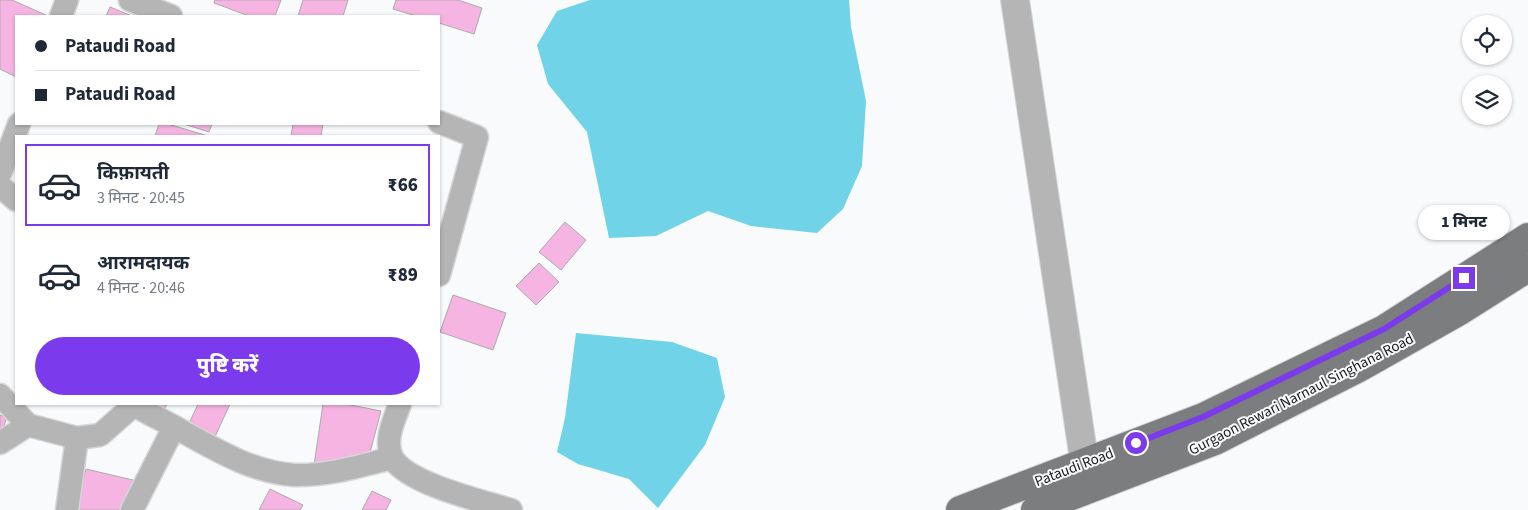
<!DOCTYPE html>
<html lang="hi">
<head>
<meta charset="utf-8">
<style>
  :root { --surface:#fff; --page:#f2f2f3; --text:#1f2937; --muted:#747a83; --line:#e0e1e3; --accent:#7c3aed }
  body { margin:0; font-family:"Source Sans 3","Noto Sans Devanagari",sans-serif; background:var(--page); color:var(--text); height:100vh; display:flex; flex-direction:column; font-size:19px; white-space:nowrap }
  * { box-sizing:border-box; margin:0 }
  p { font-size:16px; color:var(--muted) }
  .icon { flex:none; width:28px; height:28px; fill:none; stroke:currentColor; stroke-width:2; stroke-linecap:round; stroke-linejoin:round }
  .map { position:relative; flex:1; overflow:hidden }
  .details { position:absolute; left:15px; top:135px; width:425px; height:270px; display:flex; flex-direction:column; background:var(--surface); border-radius:0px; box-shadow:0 1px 4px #0004 }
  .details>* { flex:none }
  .hud { position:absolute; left:15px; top:15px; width:425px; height:110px; border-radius:0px; box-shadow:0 1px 4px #0004; display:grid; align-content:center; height:110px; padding:0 20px; background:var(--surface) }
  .controls { position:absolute; left:1462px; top:15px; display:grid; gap:10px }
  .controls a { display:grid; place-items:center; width:50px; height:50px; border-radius:50%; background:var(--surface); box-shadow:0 1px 4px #0004; font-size:25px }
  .end { position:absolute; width:22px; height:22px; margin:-11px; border:6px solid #7c3aed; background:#fff; box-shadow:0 0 0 2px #fff }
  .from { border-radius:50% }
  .bubble { position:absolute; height:35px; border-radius:18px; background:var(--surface); box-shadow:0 1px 4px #0004; font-size:16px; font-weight:800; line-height:35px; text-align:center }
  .hud b { display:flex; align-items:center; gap:18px; height:48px; font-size:19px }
  .hud b+b { border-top:1px solid var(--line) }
  .hud i { width:12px; height:12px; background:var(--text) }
  ul { padding:9px 0 0; list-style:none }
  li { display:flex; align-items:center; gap:15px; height:82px; margin:0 10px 8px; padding:0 10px; border:2px solid transparent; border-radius:0px }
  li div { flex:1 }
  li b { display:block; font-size:19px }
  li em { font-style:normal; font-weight:800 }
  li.on { border-color:var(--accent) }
  li>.icon { width:45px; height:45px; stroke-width:1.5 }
  .primary-button { display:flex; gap:10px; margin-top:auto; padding:10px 20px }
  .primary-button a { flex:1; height:58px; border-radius:30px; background:var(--accent); color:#fff; font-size:20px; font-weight:800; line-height:58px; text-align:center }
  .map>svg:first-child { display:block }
  .water { fill:#70d3e7 }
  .building { fill:#f6b4e3; stroke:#adabac }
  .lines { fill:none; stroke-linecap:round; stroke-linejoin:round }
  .minor-casing { stroke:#d4d6d8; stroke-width:25 }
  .tertiary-casing { stroke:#d4d6d8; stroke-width:30 }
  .primary-casing { stroke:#d4d6d8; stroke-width:30 }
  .minor { stroke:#b5b5b6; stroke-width:22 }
  .tertiary { stroke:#b5b5b6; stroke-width:28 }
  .primary { stroke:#7b7d7e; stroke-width:28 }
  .route { stroke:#7c3aed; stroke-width:6 }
  .labels { text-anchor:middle; stroke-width:4; stroke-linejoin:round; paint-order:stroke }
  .street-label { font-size:15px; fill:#191a1b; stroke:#f8fafc }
</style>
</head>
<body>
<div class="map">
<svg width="1528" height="510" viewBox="0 0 1528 510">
  <rect width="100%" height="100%" fill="#f8fafc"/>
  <!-- water -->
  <g class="water">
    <path d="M 590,0 L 849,0 L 851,27 L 866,101 L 862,166 L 843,209 L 817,233 L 751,226 L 708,211 L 656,236 L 609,238 L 587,132 L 548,84 L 537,45 L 557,11 Z"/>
    <path d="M 576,333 L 672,342 L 717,358 L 725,397 L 705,445 L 658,508 L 629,479 L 578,464 L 557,452 L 565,418 Z"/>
  </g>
  <!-- building -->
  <g class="building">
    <path d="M 0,0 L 12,0 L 48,16 L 16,16 L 16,77 L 0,69 Z"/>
    <path d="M 215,0 L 281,0 L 275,16 L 249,16 L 214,3 Z"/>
    <path d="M 303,0 L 348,0 L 343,16 L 298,16 Z"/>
    <path d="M 396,0 L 458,0 L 482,8 L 474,34 L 439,23 L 439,16 L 416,16 L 393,9 Z"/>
    <path d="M 110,7 L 132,16 L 106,16 Z"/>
    <path d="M 159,124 L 168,124 L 208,136 L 155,136 Z"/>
    <path d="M 184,124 L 212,124 L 209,132 Z"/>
    <path d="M 293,124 L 323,124 L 321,136 L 291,136 Z"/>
    <path d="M 565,222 L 586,240 L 561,270 L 539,252 Z"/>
    <path d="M 539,263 L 559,282 L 536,305 L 516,286 Z"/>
    <path d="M 453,295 L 506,313 L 493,350 L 440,332 Z"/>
    <path d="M 138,404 L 167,404 L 161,416 Z"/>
    <path d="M 198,404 L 230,404 L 213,441 L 186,430 Z"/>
    <path d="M 323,404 L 346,404 L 381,411 L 367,464 L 314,465 Z"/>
    <path d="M 0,415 L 7,417 L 0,438 Z"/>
    <path d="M 86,469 L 137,481 L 122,510 L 75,510 Z"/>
    <path d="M 270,489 L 303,505 L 300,510 L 259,510 Z"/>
    <path d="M 372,491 L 391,500 L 386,510 L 362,510 Z"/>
  </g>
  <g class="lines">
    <!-- minor casing -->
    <g class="minor-casing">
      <g id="minor">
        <path d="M 130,0 L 171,16"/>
        <path d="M 61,16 L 67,0"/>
        <path d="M 439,122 L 477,137 L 439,275"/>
        <path d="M 0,174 L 19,124"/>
        <path d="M 0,186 L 16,200"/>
        <path d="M 0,395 L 28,425 L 77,438 L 100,435 L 134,405"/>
        <path d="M 133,404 C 148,414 165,421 180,430 C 216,450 252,472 294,475 C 327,476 360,466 392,458"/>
        <path d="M 400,404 C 394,420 383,442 393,459 C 409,484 482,501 511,510"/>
        <path d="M 0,443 L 28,425"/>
        <path d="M 67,510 L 77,438"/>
        <path d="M 132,510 L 174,427"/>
      </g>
    </g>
    <!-- tertiary casing -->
    <g class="tertiary-casing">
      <path id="tertiary" d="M 1015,0 L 1088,486"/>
    </g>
    <!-- primary casing -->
    <g class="primary-casing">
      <g id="primary">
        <path d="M 960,510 L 1203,417 L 1384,329 L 1528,237"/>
        <path d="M 1035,510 L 1215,441 L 1359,368 L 1460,311 L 1528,268"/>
      </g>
    </g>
    <!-- minor -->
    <use href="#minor" class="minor"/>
    <!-- tertiary -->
    <use href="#tertiary" class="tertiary"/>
    <!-- primary -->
    <use href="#primary" class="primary"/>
  </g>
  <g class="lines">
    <!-- route -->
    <path class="route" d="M 1136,443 L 1203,417 L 1384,329 L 1464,278"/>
  </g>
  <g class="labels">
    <!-- street labels -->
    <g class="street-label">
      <text transform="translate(1301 394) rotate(-27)" y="5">Gurgaon Rewari Narnaul Singhana Road</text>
      <text transform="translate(1074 467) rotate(-21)" y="5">Pataudi Road</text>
    </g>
  </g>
</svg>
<div class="controls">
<a><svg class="icon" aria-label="locate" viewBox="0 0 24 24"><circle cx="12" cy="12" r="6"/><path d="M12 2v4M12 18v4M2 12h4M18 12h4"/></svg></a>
<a><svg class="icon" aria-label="layers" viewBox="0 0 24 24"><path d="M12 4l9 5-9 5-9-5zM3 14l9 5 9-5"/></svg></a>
</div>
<i class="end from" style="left:1136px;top:443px"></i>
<i class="end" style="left:1464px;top:278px"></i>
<div class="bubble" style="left:1418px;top:205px;width:92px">1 मिनट</div>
<div class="hud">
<b><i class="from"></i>Pataudi Road</b>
<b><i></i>Pataudi Road</b>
</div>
<section class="details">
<ul>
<li class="on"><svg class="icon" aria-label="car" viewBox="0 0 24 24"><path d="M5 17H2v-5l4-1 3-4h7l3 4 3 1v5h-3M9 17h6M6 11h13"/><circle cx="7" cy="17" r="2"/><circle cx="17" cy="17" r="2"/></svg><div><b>किफ़ायती</b><p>3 मिनट · 20:45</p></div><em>₹66</em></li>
<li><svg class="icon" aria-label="car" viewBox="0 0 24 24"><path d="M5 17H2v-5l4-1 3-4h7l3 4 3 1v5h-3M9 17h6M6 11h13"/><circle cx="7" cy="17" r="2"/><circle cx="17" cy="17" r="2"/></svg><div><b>आरामदायक</b><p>4 मिनट · 20:46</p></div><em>₹89</em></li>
</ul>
<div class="primary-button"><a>पुष्टि करें</a></div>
</section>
</div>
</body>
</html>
